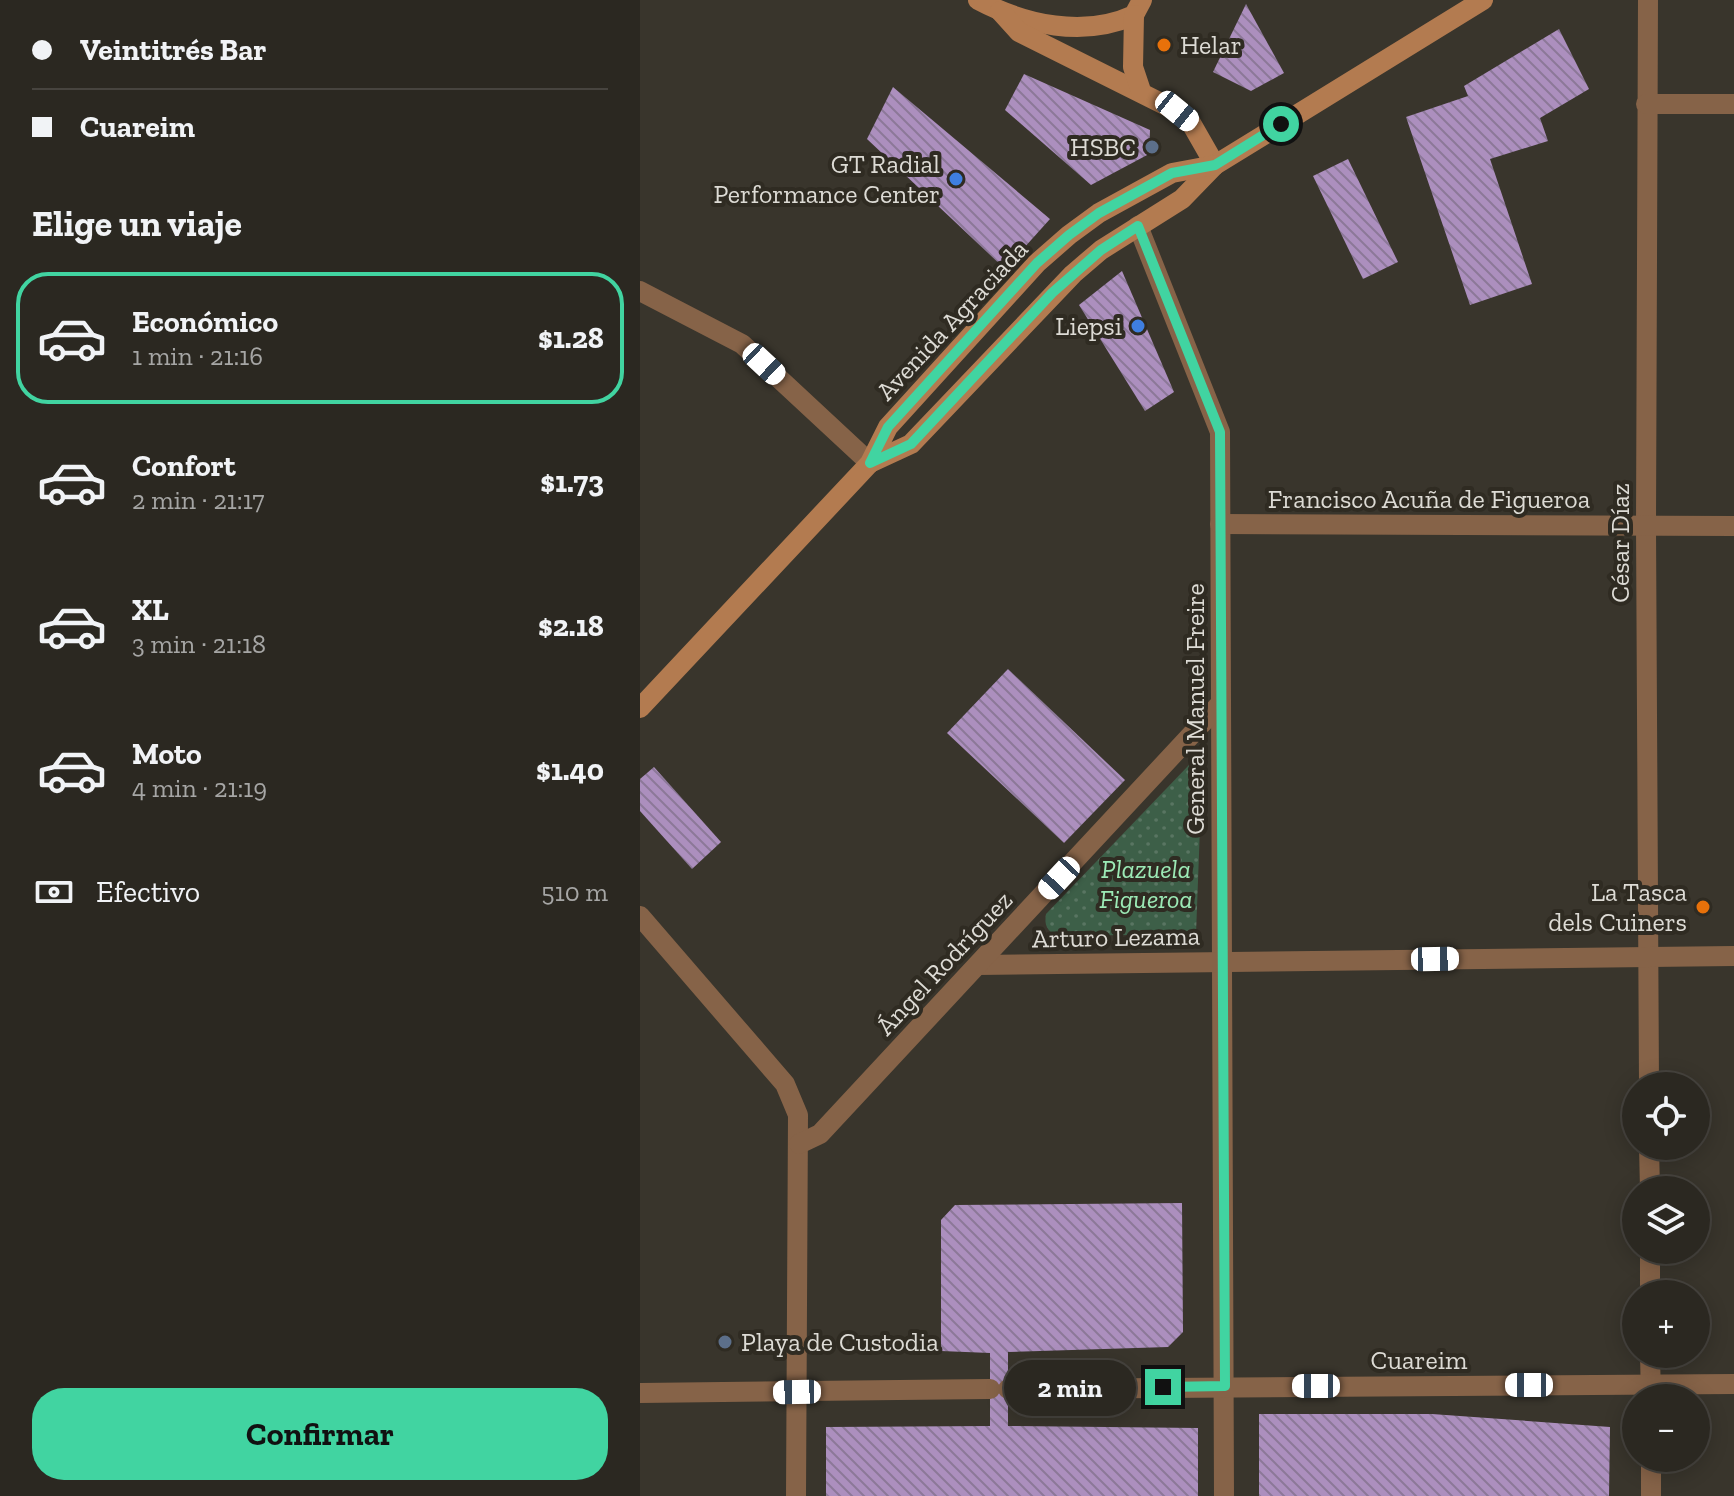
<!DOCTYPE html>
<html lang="es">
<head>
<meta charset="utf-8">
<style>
  :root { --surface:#2b2821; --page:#37342e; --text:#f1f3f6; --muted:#a6a6a5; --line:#47443f; --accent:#41d4a1 }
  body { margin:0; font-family:"Zilla Slab",serif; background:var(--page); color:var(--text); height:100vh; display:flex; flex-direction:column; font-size:30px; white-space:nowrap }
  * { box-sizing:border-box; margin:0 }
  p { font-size:26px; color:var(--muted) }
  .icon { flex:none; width:44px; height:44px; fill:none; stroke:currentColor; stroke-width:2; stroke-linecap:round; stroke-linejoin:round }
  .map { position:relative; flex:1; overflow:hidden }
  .drawer { display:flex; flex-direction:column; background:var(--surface); width:640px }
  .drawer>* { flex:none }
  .hud { display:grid; align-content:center; height:176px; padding:0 32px; background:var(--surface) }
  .fabs { position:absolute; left:982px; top:1072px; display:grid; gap:16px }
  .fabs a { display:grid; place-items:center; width:88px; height:88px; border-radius:50%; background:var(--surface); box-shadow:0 4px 20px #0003,0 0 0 2px var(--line); font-size:40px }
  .end { position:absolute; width:36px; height:36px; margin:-18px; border:10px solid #41d4a1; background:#111; box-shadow:0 0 0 4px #111 }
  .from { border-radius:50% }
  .bubble { position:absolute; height:56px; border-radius:28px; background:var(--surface); box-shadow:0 4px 20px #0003,0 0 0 2px var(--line); font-size:26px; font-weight:700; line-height:56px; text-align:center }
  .car { position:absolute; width:24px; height:48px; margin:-24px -12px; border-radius:10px; box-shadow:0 0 6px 2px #0007; background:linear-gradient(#fff 24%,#345 0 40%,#fff 0 76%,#345 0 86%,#fff 0) }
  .hud b { display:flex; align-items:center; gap:28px; height:76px; font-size:30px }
  .hud b+b { border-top:2px solid var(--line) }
  .hud i { width:20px; height:20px; background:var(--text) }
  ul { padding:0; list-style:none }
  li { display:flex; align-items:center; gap:24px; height:132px; margin:0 16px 12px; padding:0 16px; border:4px solid transparent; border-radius:32px }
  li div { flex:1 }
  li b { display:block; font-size:30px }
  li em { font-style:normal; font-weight:700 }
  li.selected { border-color:var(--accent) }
  li>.icon { width:72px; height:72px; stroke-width:1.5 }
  h2 { padding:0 32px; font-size:36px; line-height:96px }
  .pay { display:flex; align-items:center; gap:20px; height:88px; padding:0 32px; font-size:30px }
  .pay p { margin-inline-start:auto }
  .cta { display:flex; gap:16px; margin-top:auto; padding:16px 32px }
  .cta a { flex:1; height:92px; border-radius:32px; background:var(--accent); color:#111; font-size:32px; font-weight:700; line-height:92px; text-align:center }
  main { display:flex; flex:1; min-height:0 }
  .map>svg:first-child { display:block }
  .park { fill:url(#park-dots) }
  .building { fill:url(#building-back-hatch) }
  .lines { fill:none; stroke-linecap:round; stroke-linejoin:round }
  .street { stroke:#866348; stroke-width:20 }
  .secondary { stroke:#b37b50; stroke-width:20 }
  .route { stroke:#41d4a1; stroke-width:10 }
  .food-dot { fill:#e8710a; stroke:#2f2b22; stroke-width:3 }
  .service-dot { fill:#5c6f8a; stroke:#2f2b22; stroke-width:3 }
  .shop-dot { fill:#3f7fe0; stroke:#2f2b22; stroke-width:3 }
  .labels { text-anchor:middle; stroke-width:8; stroke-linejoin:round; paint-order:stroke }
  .poi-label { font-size:26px; fill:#dddbd5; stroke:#2f2b22; text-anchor:end }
  .street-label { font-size:26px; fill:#dddbd5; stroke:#2f2b22 }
  .park-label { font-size:26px; font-style:italic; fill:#9ceab6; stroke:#2f2b22 }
</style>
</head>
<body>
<main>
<section class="drawer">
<div class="hud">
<b><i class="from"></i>Veintitrés Bar</b>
<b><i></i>Cuareim</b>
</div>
<h2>Elige un viaje</h2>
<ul>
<li class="selected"><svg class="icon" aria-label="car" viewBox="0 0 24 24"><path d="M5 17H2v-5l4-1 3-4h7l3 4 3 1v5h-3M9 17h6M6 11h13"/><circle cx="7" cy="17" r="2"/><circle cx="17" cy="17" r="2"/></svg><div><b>Económico</b><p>1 min · 21:16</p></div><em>$1.28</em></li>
<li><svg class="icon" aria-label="car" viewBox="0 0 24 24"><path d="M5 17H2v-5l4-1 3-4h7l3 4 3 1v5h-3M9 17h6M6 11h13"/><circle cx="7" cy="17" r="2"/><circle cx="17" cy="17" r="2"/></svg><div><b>Confort</b><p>2 min · 21:17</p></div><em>$1.73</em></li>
<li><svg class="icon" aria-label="car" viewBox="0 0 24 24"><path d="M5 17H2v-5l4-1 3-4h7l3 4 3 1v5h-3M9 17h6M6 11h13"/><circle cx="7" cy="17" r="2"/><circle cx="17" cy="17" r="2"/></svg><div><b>XL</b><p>3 min · 21:18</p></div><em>$2.18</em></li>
<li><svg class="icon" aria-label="car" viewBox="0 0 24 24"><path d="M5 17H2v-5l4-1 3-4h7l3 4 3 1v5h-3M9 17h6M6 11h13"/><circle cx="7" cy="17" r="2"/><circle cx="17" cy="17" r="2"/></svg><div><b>Moto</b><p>4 min · 21:19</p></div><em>$1.40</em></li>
</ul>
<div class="pay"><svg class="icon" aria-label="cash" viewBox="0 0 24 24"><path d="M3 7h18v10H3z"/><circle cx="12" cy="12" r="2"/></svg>Efectivo<p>510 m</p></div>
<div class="cta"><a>Confirmar</a></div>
</section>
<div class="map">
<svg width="1094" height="1496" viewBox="0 0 1094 1496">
  <defs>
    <pattern id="park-dots" width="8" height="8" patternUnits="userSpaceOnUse" patternTransform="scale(2)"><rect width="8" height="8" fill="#3d5f48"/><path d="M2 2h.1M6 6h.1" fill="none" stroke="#597562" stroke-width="1.8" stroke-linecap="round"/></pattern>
    <pattern id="building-back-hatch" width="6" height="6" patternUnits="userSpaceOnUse" patternTransform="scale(2)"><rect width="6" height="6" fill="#ac8fbe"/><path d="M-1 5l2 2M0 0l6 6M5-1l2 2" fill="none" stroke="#8c7898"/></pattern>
  </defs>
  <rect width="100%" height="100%" fill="#39352c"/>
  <!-- park -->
  <path class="park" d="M 549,765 L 562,774 L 556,934 L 417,936 C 407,931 404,925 406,914 Z"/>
  <!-- building -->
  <g class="building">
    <path d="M 606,4 L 644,73 L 611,91 L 573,72 Z"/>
    <path d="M 919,29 L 949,89 L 900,118 L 908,141 L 850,159 L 892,284 L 830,305 L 766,117 L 828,96 L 824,86 Z"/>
    <path d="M 384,74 L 510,130 L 509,154 L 451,185 L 365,110 Z"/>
    <path d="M 253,87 L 410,219 L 365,269 L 227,139 Z"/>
    <path d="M 708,159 L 758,262 L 723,279 L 673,176 Z"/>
    <path d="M 482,271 L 534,392 L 505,411 L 439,305 Z"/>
    <path d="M 368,669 L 485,780 L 424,843 L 307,733 Z"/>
    <path d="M 14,767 L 81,842 L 52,869 L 0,811 L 0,779 Z"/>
    <path d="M 542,1203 L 543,1332 L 528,1347 L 368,1352 L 368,1426 L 558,1428 L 558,1496 L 186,1496 L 186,1427 L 350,1426 L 350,1353 L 301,1351 L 301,1220 L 315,1205 Z"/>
    <path d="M 619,1414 L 792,1414 L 970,1427 L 969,1496 L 619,1496 Z"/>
  </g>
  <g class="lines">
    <!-- street -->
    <g class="street">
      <path d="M 1008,0 L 1006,526 L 1009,1086"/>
      <path d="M 1006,104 L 1094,104"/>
      <path d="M 498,226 L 580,432 L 584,1496"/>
      <path d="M 0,291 L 102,344 L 230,463"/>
      <path d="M 580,524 L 1094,526"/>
      <path d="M 0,916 L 145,1084 L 158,1115 L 156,1496"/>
      <path d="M 338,965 L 1094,956"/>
      <path d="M 159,1144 L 180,1134 L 580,704"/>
      <path d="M 1009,1146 L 1010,1190"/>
      <path d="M 1010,1250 L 1010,1294"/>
      <path d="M 1010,1354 L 1011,1398"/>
      <path d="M 368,1389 L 1094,1384"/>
      <path d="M 0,1393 L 350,1389"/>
      <path d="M 1011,1458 L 1011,1496"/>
    </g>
    <!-- secondary -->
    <g class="secondary">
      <path d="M 338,0 C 385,25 444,38 494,15 L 502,0"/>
      <path d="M 360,11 L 379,32 L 537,111 L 551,123 L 575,165"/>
      <path d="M 494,15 L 493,67 L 501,91"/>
      <path d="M 230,463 L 271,444 L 433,274 L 461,250 L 542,199 L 575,165 L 843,0"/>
      <path d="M 0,708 L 230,463 L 248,427 L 397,263 L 429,235 L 459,213 L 532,173 L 575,165"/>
    </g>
  </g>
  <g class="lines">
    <!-- route -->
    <path class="route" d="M 523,1387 L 585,1386 L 580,432 L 498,226 L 461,250 L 412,293 L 271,444 L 230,463 L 248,427 L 397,263 L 429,235 L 459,213 L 532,173 L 575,165 L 641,124"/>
  </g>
  <!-- markers -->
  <g class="food-dot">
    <circle cx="524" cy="45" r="8"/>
    <circle cx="1063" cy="907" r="8"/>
  </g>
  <g class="service-dot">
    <circle cx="512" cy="147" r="8"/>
    <circle cx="85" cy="1342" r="8"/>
  </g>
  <g class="shop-dot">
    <circle cx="316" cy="179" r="8"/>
    <circle cx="498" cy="326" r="8"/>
  </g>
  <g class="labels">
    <!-- poi labels -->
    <g class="poi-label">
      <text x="540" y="54" text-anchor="start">Helar</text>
      <text x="496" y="156">HSBC</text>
      <text x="300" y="173">GT Radial<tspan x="300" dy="30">Performance Center</tspan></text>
      <text x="482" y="335">Liepsi</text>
      <text x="1047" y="901">La Tasca<tspan x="1047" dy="30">dels Cuiners</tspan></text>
      <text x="101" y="1351" text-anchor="start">Playa de Custodia</text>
    </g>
    <!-- street labels -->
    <g class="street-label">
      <text transform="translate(312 320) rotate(-47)" y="9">Avenida Agraciada</text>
      <text x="789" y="508">Francisco Acuña de Figueroa</text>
      <text transform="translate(980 543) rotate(-90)" y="9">César Díaz</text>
      <text transform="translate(555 709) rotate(-90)" y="9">General Manuel Freire</text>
      <text transform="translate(476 937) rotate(-1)" y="9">Arturo Lezama</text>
      <text transform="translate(304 963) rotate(-47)" y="9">Ángel Rodríguez</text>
      <text x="779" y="1369">Cuareim</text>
    </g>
    <!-- park labels -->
    <g class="park-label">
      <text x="506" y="878">Plazuela<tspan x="506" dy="30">Figueroa</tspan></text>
    </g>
  </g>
</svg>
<div class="fabs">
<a><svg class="icon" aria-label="locate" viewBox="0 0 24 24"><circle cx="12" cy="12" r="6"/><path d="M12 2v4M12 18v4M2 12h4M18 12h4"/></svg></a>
<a><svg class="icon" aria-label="layers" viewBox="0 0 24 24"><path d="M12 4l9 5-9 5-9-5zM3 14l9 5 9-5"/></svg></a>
<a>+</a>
<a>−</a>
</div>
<i class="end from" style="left:641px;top:124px"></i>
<i class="end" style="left:523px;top:1387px"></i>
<div class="bubble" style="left:364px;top:1360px;width:132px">2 min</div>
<i class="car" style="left:537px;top:111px;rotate:129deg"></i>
<i class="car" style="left:124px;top:364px;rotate:133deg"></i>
<i class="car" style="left:419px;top:878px;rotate:223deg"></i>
<i class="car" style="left:795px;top:959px;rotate:89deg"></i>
<i class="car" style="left:889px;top:1385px;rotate:270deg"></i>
<i class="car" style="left:676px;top:1386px;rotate:270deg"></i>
<i class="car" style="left:157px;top:1392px;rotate:269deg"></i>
</div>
</main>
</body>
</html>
